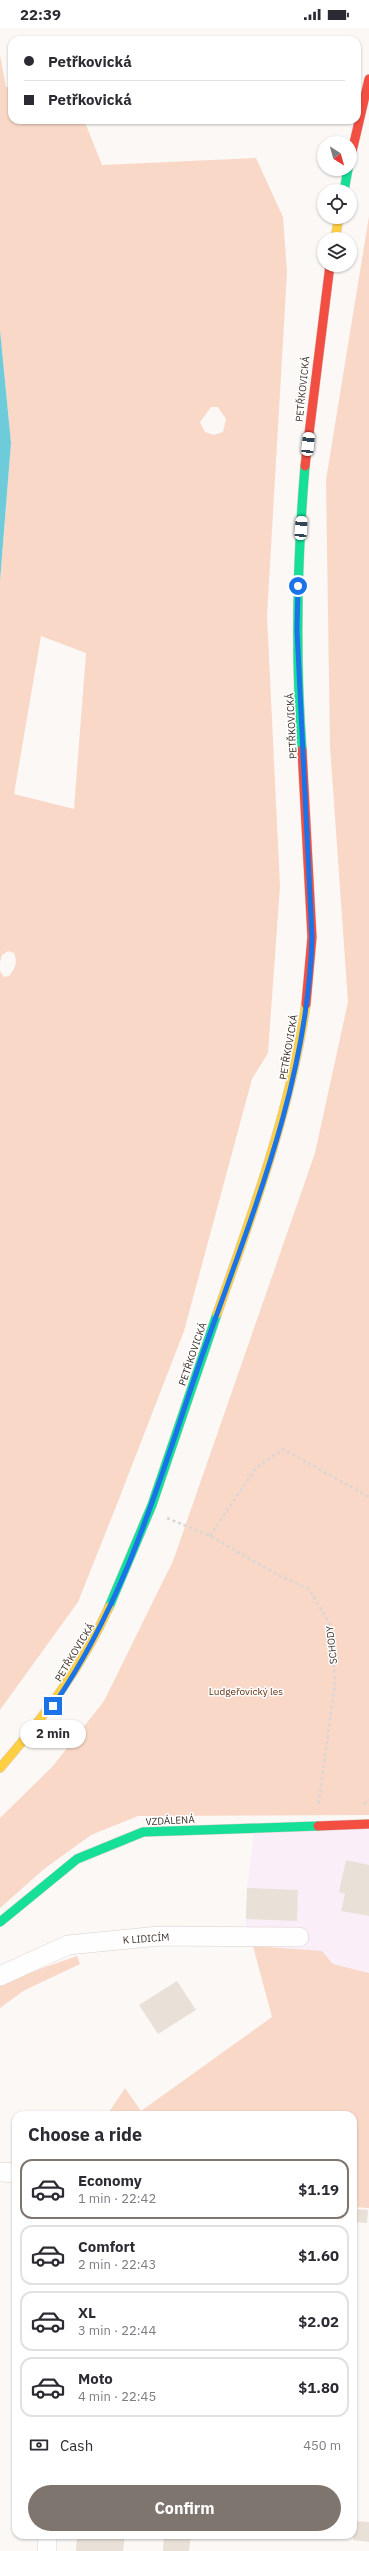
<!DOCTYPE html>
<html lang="en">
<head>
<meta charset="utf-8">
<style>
  :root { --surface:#fff; --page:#f2f2f3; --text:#2b2b33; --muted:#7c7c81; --line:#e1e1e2; --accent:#7f756f }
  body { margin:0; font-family:"IBM Plex Sans",sans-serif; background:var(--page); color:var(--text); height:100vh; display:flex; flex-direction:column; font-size:15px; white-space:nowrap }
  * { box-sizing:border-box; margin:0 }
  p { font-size:13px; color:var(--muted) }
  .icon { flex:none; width:22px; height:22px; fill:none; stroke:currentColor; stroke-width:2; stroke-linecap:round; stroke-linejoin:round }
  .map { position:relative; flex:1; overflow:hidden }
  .panel { position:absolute; left:12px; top:2083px; width:345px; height:428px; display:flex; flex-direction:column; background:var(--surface); border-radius:12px; box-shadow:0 1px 3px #0004 }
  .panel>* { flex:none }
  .hud { position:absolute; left:8px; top:8px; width:353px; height:88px; border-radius:12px; box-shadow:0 1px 3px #0004; display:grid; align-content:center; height:88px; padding:0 16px; background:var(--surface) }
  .needle { width:26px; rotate:143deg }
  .buttons { position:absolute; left:317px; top:108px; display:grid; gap:8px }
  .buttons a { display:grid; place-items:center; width:40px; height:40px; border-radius:50%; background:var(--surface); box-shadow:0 1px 3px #0004; font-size:20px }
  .end { position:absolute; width:18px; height:18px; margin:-9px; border:5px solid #1a73e8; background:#fff; box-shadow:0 0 0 2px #fff }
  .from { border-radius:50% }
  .bubble { position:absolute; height:28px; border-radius:14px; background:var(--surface); box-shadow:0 1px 3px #0004; font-size:13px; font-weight:700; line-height:28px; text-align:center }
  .car { position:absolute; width:12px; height:24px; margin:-12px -6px; border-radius:5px; box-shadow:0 0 3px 1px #0007; background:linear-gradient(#fff 24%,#345 0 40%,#fff 0 76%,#345 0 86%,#fff 0) }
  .hud b { display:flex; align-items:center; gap:14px; height:38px; font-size:15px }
  .hud b+b { border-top:1px solid var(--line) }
  .hud i { width:10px; height:10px; background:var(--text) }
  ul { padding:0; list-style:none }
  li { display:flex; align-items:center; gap:12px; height:60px; margin:0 8px 6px; padding:0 8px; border:2px solid var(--line); border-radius:12px }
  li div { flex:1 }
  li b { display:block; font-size:15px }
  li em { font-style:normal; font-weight:700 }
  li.current { border-color:var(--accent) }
  li>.icon { width:36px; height:36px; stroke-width:1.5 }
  h2 { padding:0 16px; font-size:18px; line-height:48px }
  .pay { display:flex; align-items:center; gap:10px; height:44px; padding:0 16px; font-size:15px }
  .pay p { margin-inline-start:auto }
  .cta { display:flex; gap:8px; margin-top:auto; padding:8px 16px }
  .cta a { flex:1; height:46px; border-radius:24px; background:var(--accent); color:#fff; font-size:16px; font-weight:700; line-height:46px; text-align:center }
  .status { display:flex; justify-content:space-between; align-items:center; height:28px; padding:0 20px; background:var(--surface); direction:ltr }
  .status svg { height:11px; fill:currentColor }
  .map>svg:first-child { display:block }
  .industrial { fill:#faeff8 }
  .green { fill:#f9d8c7; fill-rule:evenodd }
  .water { fill:#6eccda }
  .building { fill:#e9e1d8 }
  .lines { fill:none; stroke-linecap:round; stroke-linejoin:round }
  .street-casing { stroke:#d8d0cb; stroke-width:20 }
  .fast-casing { stroke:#d8d0cb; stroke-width:10 }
  .slow-casing { stroke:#d8d0cb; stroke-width:10 }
  .jam-casing { stroke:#d8d0cb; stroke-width:10 }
  .path { stroke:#dad6d5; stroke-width:2.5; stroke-dasharray:3 3; stroke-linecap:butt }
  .street { stroke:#fefefe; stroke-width:19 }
  .fast { stroke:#16e098; stroke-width:9 }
  .slow { stroke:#ffcf43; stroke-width:9 }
  .jam { stroke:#f24e42; stroke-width:9 }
  .route { stroke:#1a73e8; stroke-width:5 }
  .labels { text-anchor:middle; stroke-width:3; stroke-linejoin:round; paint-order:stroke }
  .street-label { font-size:10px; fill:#3c2e27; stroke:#fff }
  .park-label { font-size:10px; fill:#602c0c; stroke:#fff }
</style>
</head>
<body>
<div class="status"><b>22:39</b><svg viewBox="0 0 49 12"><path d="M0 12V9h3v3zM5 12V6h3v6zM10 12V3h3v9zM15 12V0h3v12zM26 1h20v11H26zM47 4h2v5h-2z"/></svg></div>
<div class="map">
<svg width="369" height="2523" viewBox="0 0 369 2523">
  <rect width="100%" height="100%" fill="#fbf8f6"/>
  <!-- industrial -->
  <path class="industrial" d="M 369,1800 L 369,1945 L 333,1936 L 322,1923 L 245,1918 L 247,1860 L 254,1804 Z"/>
  <!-- green -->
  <g class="green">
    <path d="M 0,27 L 6,59 L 12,59 L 12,92 L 84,92 L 102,137 L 256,130 L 283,189 L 287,244 L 267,588 L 280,858 L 268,1025 L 252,1051 L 184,1303 L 117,1476 L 78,1574 L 0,1682 L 0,943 L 4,949 L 9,948 C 15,940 18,935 14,925 L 8,923 L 2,927 L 0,934 L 0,553 L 11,415 L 0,302 ZM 211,379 L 218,379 L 226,391 L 223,404 L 214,407 L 205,404 L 200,394 ZM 41,608 L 86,625 L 74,781 L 14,766 Z"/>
    <path d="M 369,188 L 369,1787 L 138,1788 L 91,1807 L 44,1841 L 0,1880 L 0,1790 L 53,1738 L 104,1673 L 173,1533 L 315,1125 L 348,974 L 330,718 L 326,452 Z"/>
    <path d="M 253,1918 L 322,1923 L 333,1936 L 369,1945 L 369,2180 L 353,2179 L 353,2087 L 107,2087 L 125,2060 L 141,2083 L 272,1989 Z"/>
    <path d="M 77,1928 L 80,1936 L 23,1963 L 0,1980 L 0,1955 Z"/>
  </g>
  <!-- water -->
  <path class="water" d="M 0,302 L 11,415 L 0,553 Z"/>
  <!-- building -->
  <g class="building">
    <path d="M 346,1832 L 369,1837 L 369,1888 L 341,1883 L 345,1866 L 339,1864 Z"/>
    <path d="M 247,1860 L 298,1862 L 297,1893 L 246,1891 Z"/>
    <path d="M 177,1953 L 196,1982 L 158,2006 L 139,1977 Z"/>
    <path d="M 355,2181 L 368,2182 L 367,2195 L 354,2194 Z"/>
    <path d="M 355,2493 L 369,2494 L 369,2514 L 353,2512 Z"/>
    <path d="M 77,2507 L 125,2507 L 123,2523 L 76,2523 Z"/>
    <path d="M 164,2507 L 191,2508 L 189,2523 L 163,2523 Z"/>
  </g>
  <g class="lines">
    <!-- street casing -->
    <g class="street-casing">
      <g id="street">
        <path d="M 0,1948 L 68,1917 L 159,1908 L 299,1909"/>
        <path d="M 0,2144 L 16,2145"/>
        <path d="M 47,2523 L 47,2507"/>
      </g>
    </g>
    <!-- fast casing -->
    <g class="fast-casing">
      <g id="fast">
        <path d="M 344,163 L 348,141"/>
        <path d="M 302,722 C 295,627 297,533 305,438"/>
        <path d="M 109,1579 L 152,1477 L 217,1286"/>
        <path d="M 0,1894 L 77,1831 L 143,1804 L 318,1798"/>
      </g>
    </g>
    <!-- slow casing -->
    <g class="slow-casing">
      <g id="slow">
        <path d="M 335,211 L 339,189"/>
        <path d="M 217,1286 C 253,1184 290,1083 306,976"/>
        <path d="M 0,1740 C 43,1690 82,1639 109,1579"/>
      </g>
    </g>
    <!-- jam casing -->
    <g class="jam-casing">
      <g id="jam">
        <path d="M 350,132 L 369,51"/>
        <path d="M 305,438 L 330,237"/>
        <path d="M 302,722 L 312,909 L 306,976"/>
        <path d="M 318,1798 L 369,1796"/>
      </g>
    </g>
    <!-- path -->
    <g class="path">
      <path d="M 167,1490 L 210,1508 L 278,1547 L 309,1561 L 331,1598 L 335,1655 L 318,1779"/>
      <path d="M 210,1508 L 255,1441 L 283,1421 L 369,1469"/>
      <path d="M 364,1776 L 369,1772"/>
    </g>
    <!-- street -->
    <use href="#street" class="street"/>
    <!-- fast -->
    <use href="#fast" class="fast"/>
    <!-- slow -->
    <use href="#slow" class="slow"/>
    <!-- jam -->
    <use href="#jam" class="jam"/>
  </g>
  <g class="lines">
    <!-- route -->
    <path class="route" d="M 53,1678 C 127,1571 160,1450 202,1328 C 250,1191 308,1056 312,909 L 297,602 L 298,558"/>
  </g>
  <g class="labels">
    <!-- street labels -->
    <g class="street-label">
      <text transform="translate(302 361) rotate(-84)" y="4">PETŘKOVICKÁ</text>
      <text transform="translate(291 698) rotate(-93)" y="4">PETŘKOVICKÁ</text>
      <text transform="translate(288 1019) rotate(-80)" y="4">PETŘKOVICKÁ</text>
      <text transform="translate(192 1326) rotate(-71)" y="4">PETŘKOVICKÁ</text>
      <text transform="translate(331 1617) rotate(-96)" y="4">SCHODY</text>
      <text transform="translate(74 1624) rotate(-59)" y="4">PETŘKOVICKÁ</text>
      <text transform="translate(170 1792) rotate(-3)" y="4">VZDÁLENÁ</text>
      <text transform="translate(146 1910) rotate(-4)" y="4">K LIDICÍM</text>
    </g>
    <!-- park labels -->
    <g class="park-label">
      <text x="246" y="1667">Ludgeřovický les</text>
    </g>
  </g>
</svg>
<div class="buttons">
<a><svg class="needle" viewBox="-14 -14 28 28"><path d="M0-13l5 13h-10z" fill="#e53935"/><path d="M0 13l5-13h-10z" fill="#7c7c81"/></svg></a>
<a><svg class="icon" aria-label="locate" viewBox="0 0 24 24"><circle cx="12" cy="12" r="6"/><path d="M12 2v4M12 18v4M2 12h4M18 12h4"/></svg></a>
<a><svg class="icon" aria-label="layers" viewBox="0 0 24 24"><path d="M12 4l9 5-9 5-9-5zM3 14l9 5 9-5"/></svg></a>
</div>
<i class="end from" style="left:298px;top:558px"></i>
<i class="end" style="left:53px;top:1678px"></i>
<div class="bubble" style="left:20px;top:1692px;width:66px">2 min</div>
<i class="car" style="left:308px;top:416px;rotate:6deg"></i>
<i class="car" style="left:301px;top:500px;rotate:4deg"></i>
<div class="hud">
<b><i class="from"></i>Petřkovická</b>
<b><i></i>Petřkovická</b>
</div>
<section class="panel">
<h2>Choose a ride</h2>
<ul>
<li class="current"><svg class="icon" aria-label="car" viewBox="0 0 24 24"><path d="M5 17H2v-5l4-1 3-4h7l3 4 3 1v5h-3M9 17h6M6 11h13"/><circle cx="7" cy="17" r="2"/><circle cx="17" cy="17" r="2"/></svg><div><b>Economy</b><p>1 min · 22:42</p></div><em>$1.19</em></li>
<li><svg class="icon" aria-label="car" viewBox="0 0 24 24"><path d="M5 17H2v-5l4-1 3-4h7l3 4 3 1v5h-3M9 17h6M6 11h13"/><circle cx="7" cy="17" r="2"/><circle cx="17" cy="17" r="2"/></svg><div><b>Comfort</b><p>2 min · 22:43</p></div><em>$1.60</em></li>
<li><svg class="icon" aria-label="car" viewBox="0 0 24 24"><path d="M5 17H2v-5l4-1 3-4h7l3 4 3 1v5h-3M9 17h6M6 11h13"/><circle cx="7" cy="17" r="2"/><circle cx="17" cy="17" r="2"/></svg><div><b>XL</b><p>3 min · 22:44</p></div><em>$2.02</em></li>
<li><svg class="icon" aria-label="car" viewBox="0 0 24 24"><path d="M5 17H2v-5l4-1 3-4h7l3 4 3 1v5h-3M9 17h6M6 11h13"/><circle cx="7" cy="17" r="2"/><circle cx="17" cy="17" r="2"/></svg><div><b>Moto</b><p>4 min · 22:45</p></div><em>$1.80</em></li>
</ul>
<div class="pay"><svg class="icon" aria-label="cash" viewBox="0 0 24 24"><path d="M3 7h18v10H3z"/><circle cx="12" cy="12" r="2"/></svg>Cash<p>450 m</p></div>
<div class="cta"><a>Confirm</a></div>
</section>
</div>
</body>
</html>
